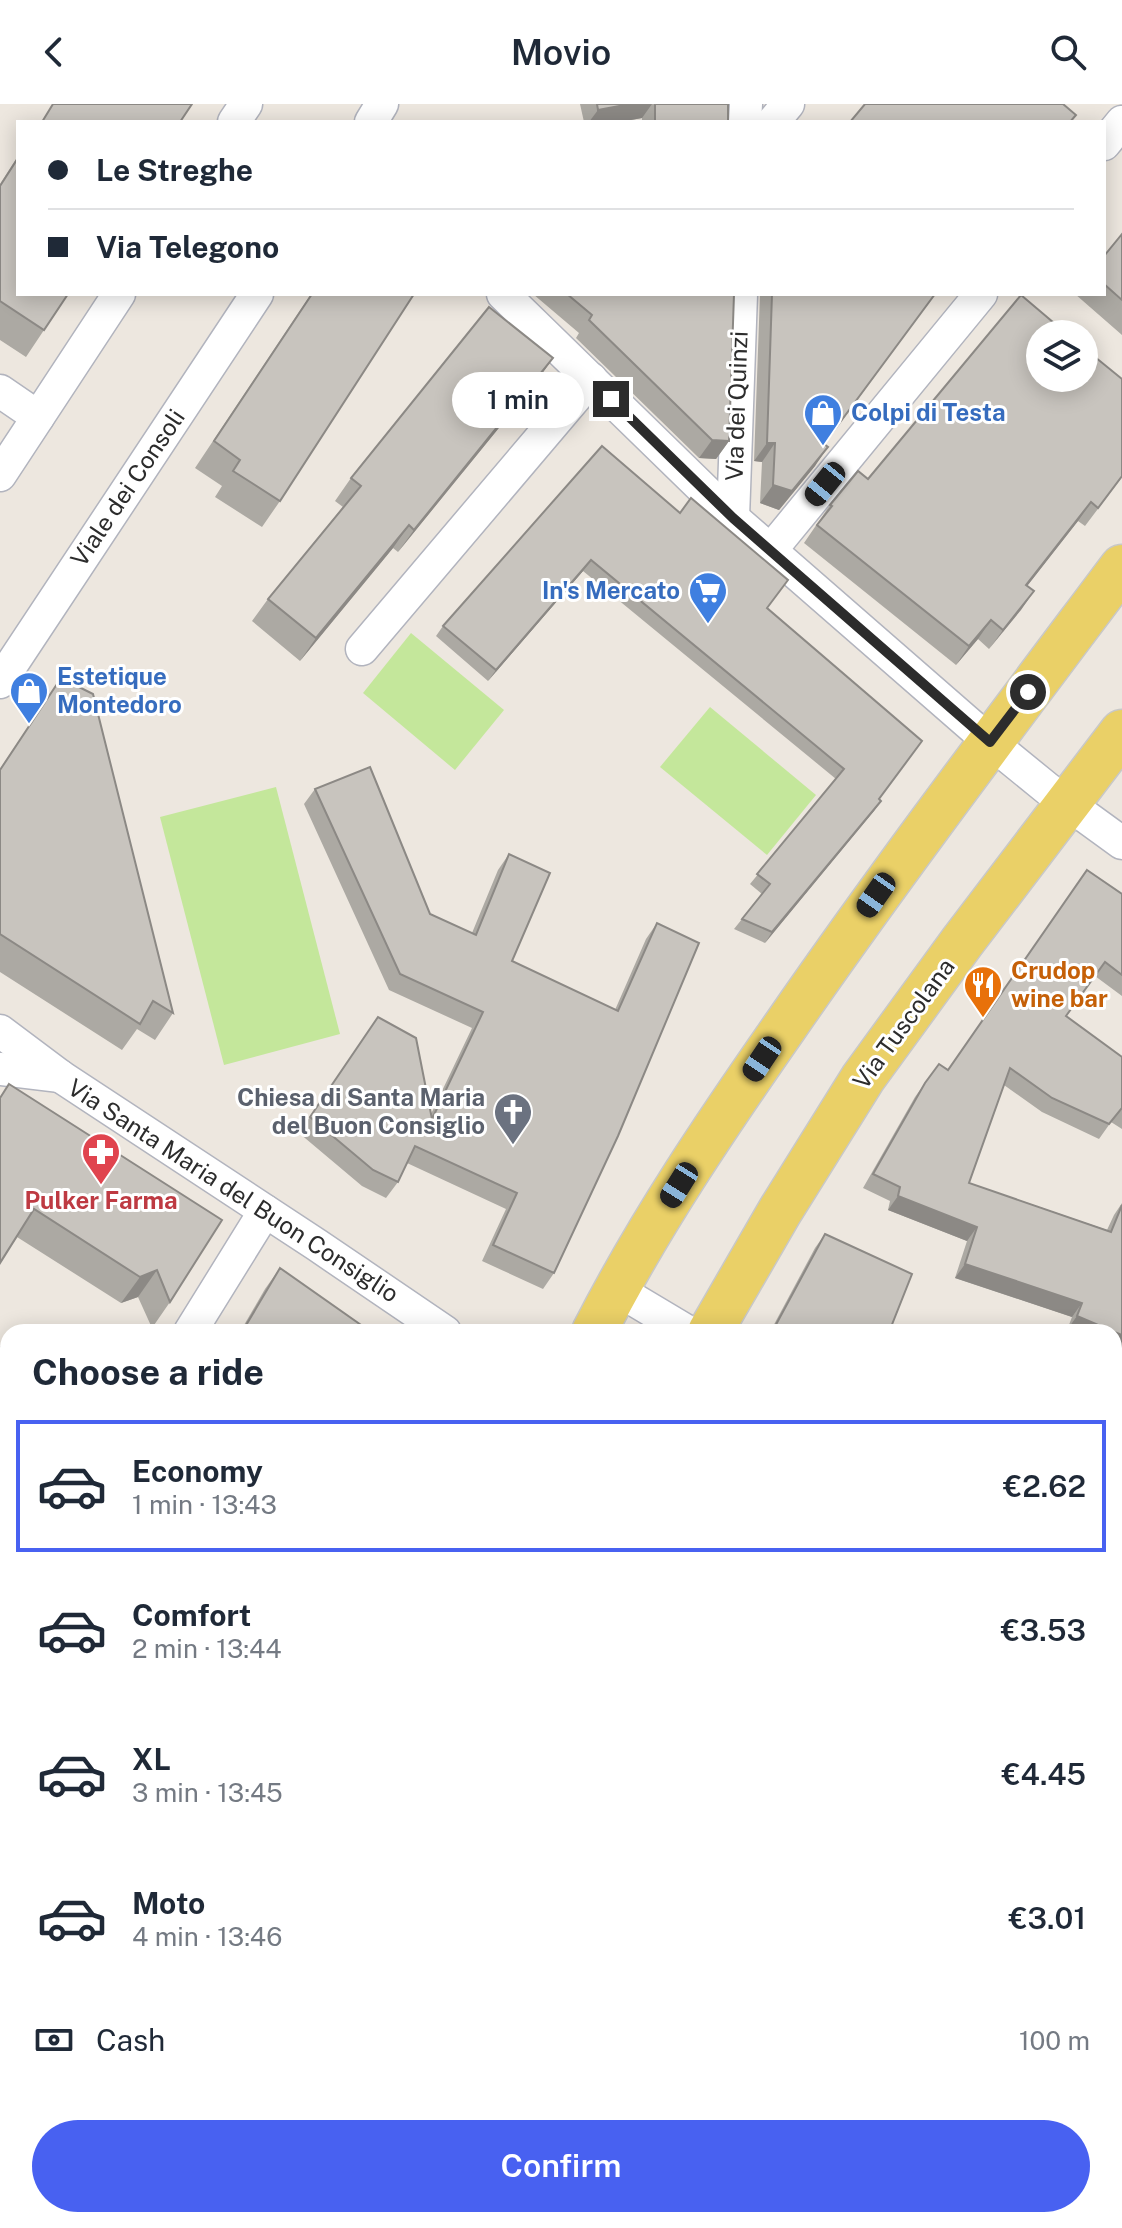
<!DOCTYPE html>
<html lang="en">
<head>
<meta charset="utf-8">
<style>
  :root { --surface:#fff; --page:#f6f6f7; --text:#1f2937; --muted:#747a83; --line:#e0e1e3; --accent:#4861f1 }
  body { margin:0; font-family:"Public Sans",sans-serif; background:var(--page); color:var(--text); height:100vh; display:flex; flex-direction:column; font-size:30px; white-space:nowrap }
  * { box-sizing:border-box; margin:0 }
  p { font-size:26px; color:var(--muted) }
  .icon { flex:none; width:44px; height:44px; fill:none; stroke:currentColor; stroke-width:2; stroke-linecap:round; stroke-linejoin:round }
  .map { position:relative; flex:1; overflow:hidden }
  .side { position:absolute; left:0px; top:1220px; width:1122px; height:904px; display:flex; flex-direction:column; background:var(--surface); border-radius:24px 24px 0 0; box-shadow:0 4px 20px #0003 }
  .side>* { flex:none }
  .top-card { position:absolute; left:16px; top:16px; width:1090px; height:176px; border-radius:0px; box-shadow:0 4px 20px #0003; display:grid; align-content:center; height:176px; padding:0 32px; background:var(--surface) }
  .buttons { position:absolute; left:1026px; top:216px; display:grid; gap:16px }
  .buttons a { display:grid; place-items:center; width:72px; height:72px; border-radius:50%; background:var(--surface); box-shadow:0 4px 20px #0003; font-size:40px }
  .end { position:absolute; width:36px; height:36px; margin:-18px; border:10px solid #2c2c2c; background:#fff; box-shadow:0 0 0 4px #fff }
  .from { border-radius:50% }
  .bubble { position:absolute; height:56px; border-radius:28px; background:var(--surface); box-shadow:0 4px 20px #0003; font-size:26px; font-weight:600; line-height:56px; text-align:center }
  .car { position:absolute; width:24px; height:48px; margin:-24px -12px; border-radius:10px; box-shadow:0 0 6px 2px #0007; background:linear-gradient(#222 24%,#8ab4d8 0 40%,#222 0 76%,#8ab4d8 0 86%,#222 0) }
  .top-card b { display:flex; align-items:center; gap:28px; height:76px; font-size:30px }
  .top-card b+b { border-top:2px solid var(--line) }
  .top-card i { width:20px; height:20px; background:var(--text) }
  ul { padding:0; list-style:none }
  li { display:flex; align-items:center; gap:24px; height:132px; margin:0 16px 12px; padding:0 16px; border:4px solid transparent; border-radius:0px }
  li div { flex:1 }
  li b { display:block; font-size:30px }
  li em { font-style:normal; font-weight:600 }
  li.active { border-color:var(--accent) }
  li>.icon { width:72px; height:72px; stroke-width:1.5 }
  h2 { padding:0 32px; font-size:36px; line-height:96px }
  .pay { display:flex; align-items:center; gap:20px; height:88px; padding:0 32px; font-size:30px }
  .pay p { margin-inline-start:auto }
  .primary-button { display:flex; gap:16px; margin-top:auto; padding:16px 32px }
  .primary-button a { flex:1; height:92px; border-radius:48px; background:var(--accent); color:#fff; font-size:32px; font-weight:600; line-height:92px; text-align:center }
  header { display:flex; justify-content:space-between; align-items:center; height:104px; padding:0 32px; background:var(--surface); font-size:36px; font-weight:600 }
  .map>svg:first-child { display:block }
  .pitch { fill:#c4e79b }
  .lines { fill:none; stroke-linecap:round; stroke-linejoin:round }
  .street-casing { stroke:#b2b4be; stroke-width:35 }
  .primary-casing { stroke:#c8c8c8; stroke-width:47 }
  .street { stroke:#fff; stroke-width:32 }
  .primary { stroke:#ead067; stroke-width:44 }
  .wall { fill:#aca9a3 }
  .shaded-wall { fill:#8c8985 }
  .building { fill:#c8c4be; stroke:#8c8985; stroke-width:2 }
  .route { stroke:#2c2c2c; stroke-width:10 }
  .labels { text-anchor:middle; stroke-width:6; stroke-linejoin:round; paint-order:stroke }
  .street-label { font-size:24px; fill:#2c2c2c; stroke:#fff }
  .shop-label { font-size:24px; font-weight:bold; fill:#366cbe; stroke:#fff; text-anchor:start }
  .food-label { font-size:24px; font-weight:bold; fill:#c56008; stroke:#fff; text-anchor:start }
  .worship-label { font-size:24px; font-weight:bold; fill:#5b616d; stroke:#fff; text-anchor:end }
  .health-label { font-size:24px; font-weight:bold; fill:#be3a42; stroke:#fff }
</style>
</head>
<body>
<header><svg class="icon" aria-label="back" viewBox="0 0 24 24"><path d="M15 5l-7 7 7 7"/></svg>Movio<svg class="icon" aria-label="search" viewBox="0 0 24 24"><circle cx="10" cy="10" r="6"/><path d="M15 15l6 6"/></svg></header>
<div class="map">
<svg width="1122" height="2124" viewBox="0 0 1122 2124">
  <rect width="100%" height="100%" fill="#ede7df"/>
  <!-- pitch -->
  <g class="pitch">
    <path d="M 411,529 L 504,606 L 455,666 L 363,589 Z"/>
    <path d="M 710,603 L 816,691 L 767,751 L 660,663 Z"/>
    <path d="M 276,683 L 340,930 L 224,961 L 160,713 Z"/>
  </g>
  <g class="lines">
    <!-- street casing -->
    <g class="street-casing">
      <g id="street">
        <path d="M 234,18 L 246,0"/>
        <path d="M 371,18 L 382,0"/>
        <path d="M 745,18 L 746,0"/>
        <path d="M 773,18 L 788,0"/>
        <path d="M 1104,40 L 1122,18"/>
        <path d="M 503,190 L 733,414 L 990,638 L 1049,686 L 1122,739"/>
        <path d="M 0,287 L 38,313"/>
        <path d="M 0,371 L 119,190"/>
        <path d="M 733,414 L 741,190"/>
        <path d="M 770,447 L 981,190"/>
        <path d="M 362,545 L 591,275"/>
        <path d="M 0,578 L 257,190"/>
        <path d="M 0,927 L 60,972 L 317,1141 L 445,1228"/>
        <path d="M 0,965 L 60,972"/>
        <path d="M 616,1185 L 688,1228"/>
        <path d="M 190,1228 L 265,1107"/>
        <path d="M 0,1261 L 8,1258"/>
        <path d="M 1114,1359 L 1122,1340"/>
        <path d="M 0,1538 L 8,1542"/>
        <path d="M 1114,1664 L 1122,1669"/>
        <path d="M 507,2116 L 525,2124"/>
        <path d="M 105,2124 L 110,2116"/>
        <path d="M 801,2124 L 804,2116"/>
      </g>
    </g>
    <!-- primary casing -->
    <g class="primary-casing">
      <g id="primary">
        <path d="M 594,1228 C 649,1120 717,1020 786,921 C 894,765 1008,615 1122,463"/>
        <path d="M 710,1228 L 780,1107 L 863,974 L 962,838 L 1122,628"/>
        <path d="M 177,2124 L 180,2116"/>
        <path d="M 290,2124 L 294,2116"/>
      </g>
    </g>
    <!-- street -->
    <use href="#street" class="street"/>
    <!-- primary -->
    <use href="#primary" class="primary"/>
  </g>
  <!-- wall -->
  <g class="wall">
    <path d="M 580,0 L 728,0 L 728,18 L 642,18 L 642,14 L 620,18 L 584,18 Z"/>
    <path d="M 18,52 L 18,190 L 44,226 L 26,253 L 0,236 L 0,80 Z"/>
    <path d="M 1122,130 L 1122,231 L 1075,190 L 1104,190 L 1104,152 Z"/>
    <path d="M 311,190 L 414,190 L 280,397 L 262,423 L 215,393 L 222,382 L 195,364 Z"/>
    <path d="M 533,190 L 734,190 L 729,337 L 716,355 L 699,354 L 576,234 L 579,229 Z"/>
    <path d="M 760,190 L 935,190 L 825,340 L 815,362 L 779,406 L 760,399 L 762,358 L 754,357 Z"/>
    <path d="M 537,277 L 398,448 L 393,444 L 300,557 L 252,517 L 268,495 L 343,403 L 335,397 L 351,374 Z"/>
    <path d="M 602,342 L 768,504 L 881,697 L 765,839 L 734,825 L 762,790 L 750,780 L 836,675 L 583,467 L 488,577 L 436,532 L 443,522 Z"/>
    <path d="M 1122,373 L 1085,422 L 1078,417 L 1027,482 L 1034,487 L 989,545 L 978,535 L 956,561 L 804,439 L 830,401 L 868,375 Z"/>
    <path d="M 61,574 L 173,909 L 155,936 L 137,925 L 122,946 L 0,868 L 0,665 Z"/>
    <path d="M 315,685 L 430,810 L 472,829 L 498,766 L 509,750 L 512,857 L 615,906 L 646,835 L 657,819 L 554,1169 L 543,1185 L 482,1157 L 506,1105 L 407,1059 L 398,1078 L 386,1094 L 362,1082 L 299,1029 L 378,913 L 431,1010 L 472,924 L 389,886 L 304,700 Z"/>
    <path d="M 1122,790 L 1122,892 L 1095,872 L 1066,913 L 1122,953 L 1122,1025 L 1111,1018 L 1099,1035 L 1042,1008 L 1004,981 L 969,1079 L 1107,1126 L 1114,1111 L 1122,1099 L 1114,1228 L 1071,1228 L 1067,1226 L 1072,1213 L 955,1174 L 967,1137 L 888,1106 L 890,1097 L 863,1084 L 915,993 L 925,979 L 947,966 Z"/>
    <path d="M 9,980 L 222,1116 L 170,1198 L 152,1224 L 138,1193 L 121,1199 L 17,1133 L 0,1159 L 0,993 Z"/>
    <path d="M 825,1130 L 889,1228 L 770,1228 L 815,1144 Z"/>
    <path d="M 280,1164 L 371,1228 L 240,1228 L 265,1185 Z"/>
    <path d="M 1122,1458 L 1122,1570 L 1114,1564 L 1114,1473 Z"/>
    <path d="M 8,1566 L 8,1663 L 0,1641 L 0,1568 Z"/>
    <path d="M 362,2116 L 462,2116 L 481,2124 L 358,2124 Z"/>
    <path d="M 840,2116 L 903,2116 L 900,2124 L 837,2124 Z"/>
  </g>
  <!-- shaded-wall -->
  <g class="shaded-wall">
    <path d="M 630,0 L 652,0 L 642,14 L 620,18 L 589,18 L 598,6 Z"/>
    <path d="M 553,254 L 537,277 L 398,448 L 414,426 Z"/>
    <path d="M 712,336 L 729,337 L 716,355 L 699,354 Z"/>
    <path d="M 767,339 L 775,339 L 762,358 L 754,357 Z"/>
    <path d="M 828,343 L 815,362 L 779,406 L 760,399 L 773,381 Z"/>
    <path d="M 1091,398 L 1078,417 L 1013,500 L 1026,481 Z"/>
    <path d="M 409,421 L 393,444 L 300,557 L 316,534 Z"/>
    <path d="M 591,456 L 583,467 L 488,577 L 496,566 Z"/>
    <path d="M 1034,487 L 1021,506 L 989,545 L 1003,526 Z"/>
    <path d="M 991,516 L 978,535 L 956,561 L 969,542 Z"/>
    <path d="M 881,697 L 874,707 L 765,839 L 772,828 Z"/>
    <path d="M 898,1092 L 977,1123 L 967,1137 L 888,1106 Z"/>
    <path d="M 965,1160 L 1082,1199 L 1072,1213 L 955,1174 Z"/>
    <path d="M 157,1166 L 138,1193 L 121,1199 L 140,1173 Z"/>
    <path d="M 1077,1212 L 1122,1231 L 1122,1249 L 1114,1246 L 1114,1228 L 1071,1228 L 1067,1226 Z"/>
    <path d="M 8,1432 L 8,1448 L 0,1450 L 0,1435 Z"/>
    <path d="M 1114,1938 L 1122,1941 L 1122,1959 L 1114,1956 Z"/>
    <path d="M 618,2116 L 660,2116 L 680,2124 L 637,2124 Z"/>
  </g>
  <!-- building -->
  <g class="building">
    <path d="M 53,0 L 192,0 L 180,18 L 42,18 Z"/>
    <path d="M 597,0 L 630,0 L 598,6 Z"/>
    <rect x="655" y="0" width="73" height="18"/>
    <path d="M 865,0 L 1063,0 L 1076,11 L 1070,18 L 850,18 Z"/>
    <path d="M 18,54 L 18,190 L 68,190 L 44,226 L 0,197 L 0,82 Z"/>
    <path d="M 1122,130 L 1122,196 L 1104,180 L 1104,152 Z"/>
    <path d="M 312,190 L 414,190 L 280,397 L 233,367 L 240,356 L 214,337 Z"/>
    <path d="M 567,190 L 734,190 L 729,337 L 712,336 L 589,216 L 592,211 Z"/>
    <path d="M 772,190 L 935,190 L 824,340 L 828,343 L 792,387 L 773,381 L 775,339 L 767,339 Z"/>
    <path d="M 1021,191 L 1067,230 L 1040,230 L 1040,274 L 1084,274 L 1084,244 L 1122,275 L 1122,372 L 1098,404 L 1091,398 L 1026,481 L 1034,487 L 1003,526 L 991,516 L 969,542 L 817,421 L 832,402 L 830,401 L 858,367 L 868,375 Z"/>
    <path d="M 489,203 L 553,254 L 414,426 L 409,421 L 316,534 L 268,495 L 361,382 L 351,374 Z"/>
    <path d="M 602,342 L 680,409 L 691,394 L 788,476 L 767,504 L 922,637 L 879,695 L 881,697 L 772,828 L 742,815 L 770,780 L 757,770 L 844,665 L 591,456 L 496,566 L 443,522 Z"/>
    <path d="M 61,574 L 93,590 L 173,909 L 153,897 L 140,920 L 0,830 L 0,666 Z"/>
    <path d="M 370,663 L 430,810 L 476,831 L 509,750 L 550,769 L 512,857 L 618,907 L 657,819 L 699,839 L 618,1032 L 554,1169 L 493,1141 L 517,1089 L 415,1042 L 398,1078 L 373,1066 L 310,1013 L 378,913 L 416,934 L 432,1015 L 483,908 L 400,870 L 315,685 Z"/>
    <path d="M 1087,766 L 1122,790 L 1122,871 L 1105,858 L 1066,912 L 1122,953 L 1122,1004 L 1109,1020 L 1052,994 L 1010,964 L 969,1079 L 1111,1128 L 1122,1101 L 1122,1231 L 1077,1212 L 1082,1199 L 965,1160 L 977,1123 L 898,1092 L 900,1083 L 873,1070 L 925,979 L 939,960 L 948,966 Z"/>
    <path d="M 9,980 L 222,1116 L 170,1198 L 157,1166 L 140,1173 L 34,1105 L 0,1159 L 0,994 Z"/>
    <path d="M 825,1130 L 912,1170 L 889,1228 L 772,1228 Z"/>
    <path d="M 280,1164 L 371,1228 L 242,1228 Z"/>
    <path d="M 8,1284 L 8,1432 L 0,1435 L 0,1288 Z"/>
    <path d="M 1122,1462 L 1122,1551 L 1114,1546 L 1114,1477 Z"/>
    <path d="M 8,1566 L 8,1645 L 0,1623 L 0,1568 Z"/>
    <path d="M 1114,1730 L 1122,1735 L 1122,1941 L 1114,1938 Z"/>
    <path d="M 0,1869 L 8,1873 L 8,2116 L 76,2116 L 72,2124 L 0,2124 Z"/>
    <path d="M 367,2116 L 462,2116 L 481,2124 L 363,2124 Z"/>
    <path d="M 660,2116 L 773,2116 L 769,2124 L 680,2124 Z"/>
    <path d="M 845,2116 L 903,2116 L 900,2124 L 841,2124 Z"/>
  </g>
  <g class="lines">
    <!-- route -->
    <path class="route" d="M 611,295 L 733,414 L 990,638 L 1028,588"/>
  </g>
  <!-- icons -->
  <defs>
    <g id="shop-pin" transform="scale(2)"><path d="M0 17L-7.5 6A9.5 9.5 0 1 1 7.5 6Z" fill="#3f7fe0" stroke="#fff"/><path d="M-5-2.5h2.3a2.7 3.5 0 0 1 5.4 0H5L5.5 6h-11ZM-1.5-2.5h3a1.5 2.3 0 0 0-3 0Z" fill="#fff"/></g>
    <g id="supermarket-pin" transform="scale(2)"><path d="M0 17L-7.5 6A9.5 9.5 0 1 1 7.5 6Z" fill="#3f7fe0" stroke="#fff"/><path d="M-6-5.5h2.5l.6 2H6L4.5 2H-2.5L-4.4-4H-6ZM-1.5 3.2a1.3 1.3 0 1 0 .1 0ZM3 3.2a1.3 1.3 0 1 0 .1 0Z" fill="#fff"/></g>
    <g id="restaurant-pin" transform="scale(2)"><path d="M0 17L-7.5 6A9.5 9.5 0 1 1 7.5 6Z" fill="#e8710a" stroke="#fff"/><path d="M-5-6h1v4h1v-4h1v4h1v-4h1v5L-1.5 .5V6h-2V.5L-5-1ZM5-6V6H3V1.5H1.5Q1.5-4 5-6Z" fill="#fff"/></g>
    <g id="church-pin" transform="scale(2)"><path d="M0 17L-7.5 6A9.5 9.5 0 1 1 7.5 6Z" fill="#6b7280" stroke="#fff"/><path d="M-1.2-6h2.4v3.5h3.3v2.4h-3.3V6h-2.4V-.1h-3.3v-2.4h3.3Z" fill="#fff"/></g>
    <g id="pharmacy-pin" transform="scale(2)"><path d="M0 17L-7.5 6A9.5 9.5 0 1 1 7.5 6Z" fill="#e0444e" stroke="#fff"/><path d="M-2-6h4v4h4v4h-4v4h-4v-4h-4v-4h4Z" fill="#fff"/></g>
  </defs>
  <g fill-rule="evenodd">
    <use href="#shop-pin" x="823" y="309"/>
    <use href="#supermarket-pin" x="708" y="487"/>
    <use href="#shop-pin" x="29" y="587"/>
    <use href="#restaurant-pin" x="983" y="881"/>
    <use href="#church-pin" x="513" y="1008"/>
    <use href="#pharmacy-pin" x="101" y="1048"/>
  </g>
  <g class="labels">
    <!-- street labels -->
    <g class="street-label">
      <text transform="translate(737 302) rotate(-88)" y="8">Via dei Quinzi</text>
      <text transform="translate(128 384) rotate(-56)" y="8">Viale dei Consoli</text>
      <text transform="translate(904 920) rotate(-54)" y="8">Via Tuscolana</text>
      <text transform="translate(233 1087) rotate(33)" y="8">Via Santa Maria del Buon Consiglio</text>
    </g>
    <!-- shop labels -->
    <g class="shop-label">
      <text x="851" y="317">Colpi di Testa</text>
      <text x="680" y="495" text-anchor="end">In's Mercato</text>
      <text x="57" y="581">Estetique<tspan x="57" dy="28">Montedoro</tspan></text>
    </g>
    <!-- food labels -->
    <g class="food-label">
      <text x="1011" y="875">Crudop<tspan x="1011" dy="28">wine bar</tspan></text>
    </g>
    <!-- worship labels -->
    <g class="worship-label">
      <text x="485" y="1002">Chiesa di Santa Maria<tspan x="485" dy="28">del Buon Consiglio</tspan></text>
    </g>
    <!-- health labels -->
    <g class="health-label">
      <text x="101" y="1105">Pulker Farma</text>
    </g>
  </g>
</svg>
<div class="buttons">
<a><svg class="icon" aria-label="layers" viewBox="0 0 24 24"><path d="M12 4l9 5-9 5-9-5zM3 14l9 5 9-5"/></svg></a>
</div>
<i class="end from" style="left:1028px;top:588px"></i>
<i class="end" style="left:611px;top:295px"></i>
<div class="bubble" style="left:452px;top:268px;width:132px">1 min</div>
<i class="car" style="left:825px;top:380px;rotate:219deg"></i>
<i class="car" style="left:876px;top:791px;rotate:215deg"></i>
<i class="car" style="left:762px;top:955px;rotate:214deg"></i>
<i class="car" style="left:679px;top:1081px;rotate:212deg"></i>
<div class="top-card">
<b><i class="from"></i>Le Streghe</b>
<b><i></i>Via Telegono</b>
</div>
<section class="side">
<h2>Choose a ride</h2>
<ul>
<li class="active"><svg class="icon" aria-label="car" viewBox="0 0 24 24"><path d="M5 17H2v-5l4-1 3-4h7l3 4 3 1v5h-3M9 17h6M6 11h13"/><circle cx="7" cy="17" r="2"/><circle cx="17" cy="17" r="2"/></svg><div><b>Economy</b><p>1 min · 13:43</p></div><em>€2.62</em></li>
<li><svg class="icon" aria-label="car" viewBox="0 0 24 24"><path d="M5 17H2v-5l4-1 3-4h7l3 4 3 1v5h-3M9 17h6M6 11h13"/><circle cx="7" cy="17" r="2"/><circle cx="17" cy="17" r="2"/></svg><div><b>Comfort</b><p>2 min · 13:44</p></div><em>€3.53</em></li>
<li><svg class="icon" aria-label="car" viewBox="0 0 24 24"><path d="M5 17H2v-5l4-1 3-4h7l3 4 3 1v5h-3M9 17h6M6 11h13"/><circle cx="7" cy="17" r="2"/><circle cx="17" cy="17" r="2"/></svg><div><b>XL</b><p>3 min · 13:45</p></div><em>€4.45</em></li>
<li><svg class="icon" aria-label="car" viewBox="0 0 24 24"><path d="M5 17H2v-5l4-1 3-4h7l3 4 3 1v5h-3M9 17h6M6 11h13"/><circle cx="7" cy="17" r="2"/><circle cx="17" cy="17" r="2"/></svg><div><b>Moto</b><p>4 min · 13:46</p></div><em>€3.01</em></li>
</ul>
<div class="pay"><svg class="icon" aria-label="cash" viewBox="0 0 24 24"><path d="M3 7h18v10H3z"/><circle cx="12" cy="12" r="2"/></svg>Cash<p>100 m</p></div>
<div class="primary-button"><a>Confirm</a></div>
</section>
</div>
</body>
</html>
